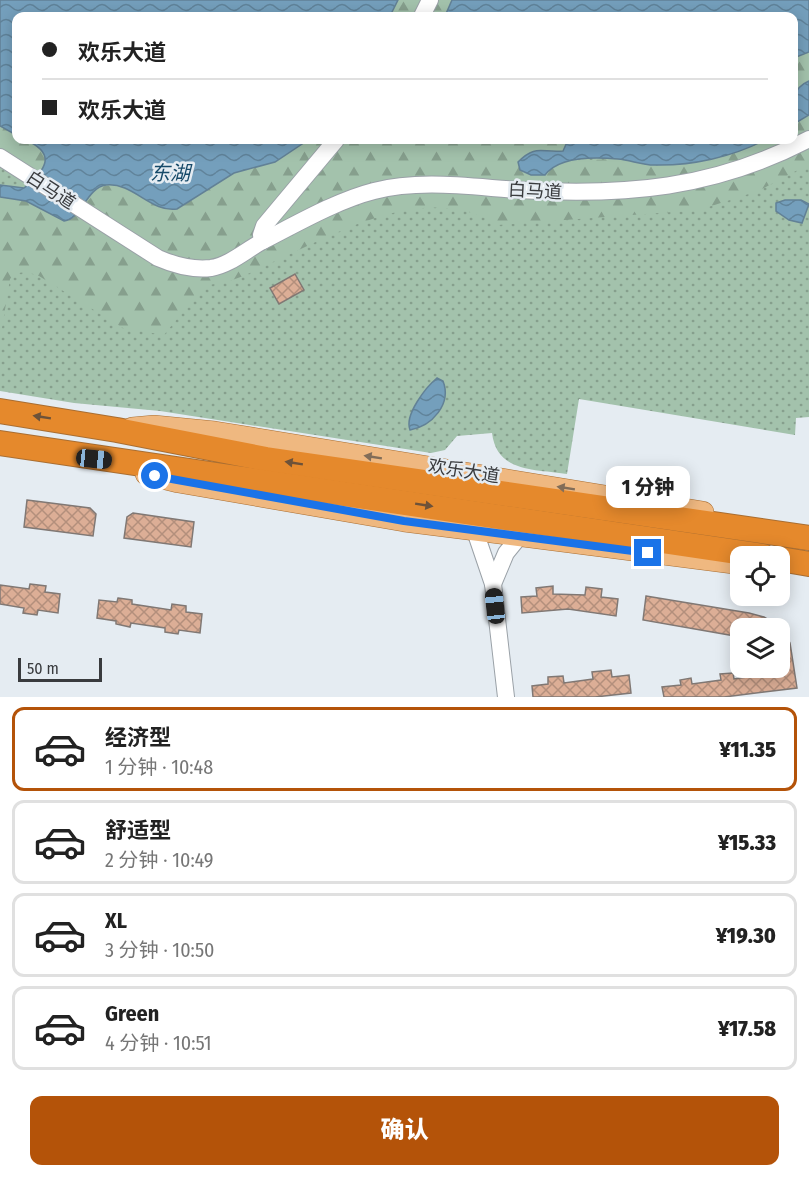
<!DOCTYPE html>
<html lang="zh">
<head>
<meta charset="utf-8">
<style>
  :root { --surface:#fff; --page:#f2f2f2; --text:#222; --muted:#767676; --line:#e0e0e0; --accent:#b45309 }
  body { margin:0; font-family:"Fira Sans Condensed","Noto Sans SC",sans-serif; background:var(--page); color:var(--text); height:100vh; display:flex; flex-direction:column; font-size:22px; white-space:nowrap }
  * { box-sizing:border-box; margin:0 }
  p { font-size:20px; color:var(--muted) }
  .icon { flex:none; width:33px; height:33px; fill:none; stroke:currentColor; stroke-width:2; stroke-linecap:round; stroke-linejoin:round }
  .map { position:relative; height:697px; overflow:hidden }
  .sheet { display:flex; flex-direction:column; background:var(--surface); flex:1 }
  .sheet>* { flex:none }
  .guide { position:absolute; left:12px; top:12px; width:786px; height:132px; border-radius:12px; box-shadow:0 3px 15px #0003; display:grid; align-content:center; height:132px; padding:0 30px; background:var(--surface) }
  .controls { position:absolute; left:730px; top:546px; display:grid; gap:12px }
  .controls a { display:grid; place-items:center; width:60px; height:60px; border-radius:12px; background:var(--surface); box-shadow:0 3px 15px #0003; font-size:30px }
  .scale { position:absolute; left:18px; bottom:15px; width:84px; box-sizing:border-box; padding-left:6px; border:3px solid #393b3e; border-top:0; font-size:16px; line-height:21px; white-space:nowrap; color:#393b3e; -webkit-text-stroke:4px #e5ecf2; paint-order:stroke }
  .end { position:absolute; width:27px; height:27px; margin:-14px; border:8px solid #1a73e8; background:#fff; box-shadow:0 0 0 3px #fff }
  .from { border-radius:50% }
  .bubble { position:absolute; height:42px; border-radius:12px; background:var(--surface); box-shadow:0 3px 15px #0003; font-size:20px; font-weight:800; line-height:42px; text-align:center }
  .car { position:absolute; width:18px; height:36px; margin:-18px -9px; border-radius:8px; box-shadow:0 0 4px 2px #0007; background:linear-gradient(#222 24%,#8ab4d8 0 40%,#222 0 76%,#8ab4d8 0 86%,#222 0) }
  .guide b { display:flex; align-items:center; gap:21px; height:57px; font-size:22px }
  .guide b+b { border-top:2px solid var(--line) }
  .guide i { width:15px; height:15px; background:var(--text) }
  ul { padding:10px 0 0; list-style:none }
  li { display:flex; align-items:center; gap:18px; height:84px; margin:0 12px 9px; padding:0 18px; border:3px solid var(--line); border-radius:12px }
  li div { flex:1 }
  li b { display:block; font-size:22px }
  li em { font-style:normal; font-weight:800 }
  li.selected { border-color:var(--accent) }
  li>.icon { width:54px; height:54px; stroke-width:1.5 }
  .primary-button { display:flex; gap:12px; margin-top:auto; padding:12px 30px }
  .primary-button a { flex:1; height:69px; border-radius:12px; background:var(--accent); color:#fff; font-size:24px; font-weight:800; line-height:69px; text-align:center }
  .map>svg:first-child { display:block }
  .grass { fill:url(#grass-dots); fill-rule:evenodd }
  .forest { fill:url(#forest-firs) }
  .water { fill:url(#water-waves); stroke:#628196; stroke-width:1.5 }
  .building { fill:url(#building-cross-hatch); stroke:#807874; stroke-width:1.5 }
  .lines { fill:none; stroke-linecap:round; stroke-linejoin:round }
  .minor-casing { stroke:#9aa1a7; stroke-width:18 }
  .major-casing { stroke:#a96e32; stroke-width:22 }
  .highway-casing { stroke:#a96e32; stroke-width:26 }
  .minor { stroke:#fff; stroke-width:16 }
  .major { stroke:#efb880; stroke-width:21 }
  .highway { stroke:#e5892c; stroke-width:24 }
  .oneway { fill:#6d5239 }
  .oneway2 { fill:#826d58 }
  .route { stroke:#1a73e8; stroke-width:8 }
  .labels { text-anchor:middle; stroke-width:5; stroke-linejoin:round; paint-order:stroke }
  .street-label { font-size:18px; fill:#393b3e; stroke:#e5ecf2 }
  .water-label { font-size:20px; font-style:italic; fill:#164a69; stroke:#e5ecf2 }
</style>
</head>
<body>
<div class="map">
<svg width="809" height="697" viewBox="0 0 809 697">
  <defs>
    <pattern id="grass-dots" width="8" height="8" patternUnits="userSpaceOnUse" patternTransform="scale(1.5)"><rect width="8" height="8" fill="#a3c2ac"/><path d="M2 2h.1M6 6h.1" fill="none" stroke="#869f8d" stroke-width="1.8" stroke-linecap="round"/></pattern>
    <pattern id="forest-firs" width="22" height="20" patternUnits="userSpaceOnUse" patternTransform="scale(1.5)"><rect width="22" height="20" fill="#a3c2ac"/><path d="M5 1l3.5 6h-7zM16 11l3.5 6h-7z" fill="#869f8d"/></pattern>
    <pattern id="water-waves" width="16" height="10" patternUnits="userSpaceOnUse" patternTransform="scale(1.5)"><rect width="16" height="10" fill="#749fbc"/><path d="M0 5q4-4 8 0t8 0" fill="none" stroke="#60839a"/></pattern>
    <pattern id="building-cross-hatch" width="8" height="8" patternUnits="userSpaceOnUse" patternTransform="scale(1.5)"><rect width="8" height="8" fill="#dcae96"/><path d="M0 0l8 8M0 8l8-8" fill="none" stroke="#b38f7c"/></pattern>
  </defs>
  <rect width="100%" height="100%" fill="#e5ecf2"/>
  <!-- grass -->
  <path class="grass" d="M 0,0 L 809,0 L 809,417 L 796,418 L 795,435 L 579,399 L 567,474 C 535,469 497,473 492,433 L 457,436 L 445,450 L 431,453 L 160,411 L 74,403 L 0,391 ZM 16,16 L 794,16 L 794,140 L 16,140 Z"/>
  <!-- forest -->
  <g class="forest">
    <path d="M 398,0 L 452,0 L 445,16 L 390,16 Z"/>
    <path d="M 809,52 L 809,81 L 800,85 L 794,94 L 794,58 Z"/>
    <path d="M 809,115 L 809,164 L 758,191 L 699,210 L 498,225 C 428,181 343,230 277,260 C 252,272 233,284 204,285 L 164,335 L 123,328 L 39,276 C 28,272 18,270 10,279 L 0,340 L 0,197 L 26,201 L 60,220 L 73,218 L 100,187 C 121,182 131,193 149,201 C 158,205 168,206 177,209 L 234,173 L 275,162 L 308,140 L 568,140 L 563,151 L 540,149 L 545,175 L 552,167 L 567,161 L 618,159 L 653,166 L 725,157 L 765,140 L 794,140 L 794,124 Z"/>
    <path d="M 0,126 L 16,135 L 16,140 L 26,140 L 44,150 L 46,160 L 38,174 L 0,149 Z"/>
  </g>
  <!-- water -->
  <g class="water">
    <path d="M 0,0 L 398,0 L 390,16 L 16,16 L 16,135 L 0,126 Z"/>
    <path d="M 452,0 L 809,0 L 809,52 L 794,58 L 794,16 L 445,16 Z"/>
    <path d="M 809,81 L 809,115 L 794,124 C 793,105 790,89 809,81 Z"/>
    <path d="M 26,140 L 308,140 L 275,162 L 234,173 L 177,209 C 151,213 133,182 106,185 C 86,188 83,218 64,221 L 26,201 L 0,197 L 0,185 L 24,188 C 46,170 57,154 26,140 Z"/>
    <path d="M 568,140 L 765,140 C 732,157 692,166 654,165 C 642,165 630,160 618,159 C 596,157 559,156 545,175 L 531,175 L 520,170 L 518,162 C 536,144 541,153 563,151 Z"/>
    <path d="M 785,200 L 801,200 L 809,204 L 802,223 L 789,220 L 776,211 L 776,203 Z"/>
    <path d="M 437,378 L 443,381 C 452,404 432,426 410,430 C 404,415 426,387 437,378 Z"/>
  </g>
  <!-- building -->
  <g class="building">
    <path d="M 295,274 L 304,290 L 279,304 L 270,288 Z"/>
    <path d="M 27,500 L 90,508 L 96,514 L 93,536 L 24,527 Z"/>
    <path d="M 133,513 L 194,522 L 191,547 L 124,538 L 127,517 Z"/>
    <path d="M 30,584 L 46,586 L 45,592 L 60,594 L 58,613 L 38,610 L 37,615 L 23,613 L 24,608 L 0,604 L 0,585 L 29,589 Z"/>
    <path d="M 553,586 L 553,594 L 585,595 L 586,587 L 602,589 L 601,597 L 618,599 L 616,616 L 568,609 L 522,613 L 521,597 L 537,596 L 536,588 Z"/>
    <path d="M 646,596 L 749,613 L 764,617 L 780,627 L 780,624 L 790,643 L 797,688 L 724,697 L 664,697 L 662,687 L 681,685 L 680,680 L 691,678 L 692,684 L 721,680 L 720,674 L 733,673 L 734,679 L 768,674 L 767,668 L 780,668 L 780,628 L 741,628 L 741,637 L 643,620 Z"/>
    <path d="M 118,598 L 132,600 L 132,604 L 171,610 L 172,604 L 186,606 L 186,612 L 202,614 L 200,633 L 179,630 L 178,634 L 165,632 L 165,628 L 131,623 L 130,627 L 116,624 L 116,621 L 97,618 L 99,600 L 117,602 Z"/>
    <path d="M 611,670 L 612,677 L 629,675 L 631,693 L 595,697 L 533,697 L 532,686 L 548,684 L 548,677 L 563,676 L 564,683 L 593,679 L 592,672 Z"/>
  </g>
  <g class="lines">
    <!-- minor casing -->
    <g class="minor-casing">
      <g id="minor">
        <path d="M 422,16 L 430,0"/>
        <path d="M 0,157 L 158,258 C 174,265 193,270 211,268 C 230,265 246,250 263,241 C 296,224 338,200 374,191 C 420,179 472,187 519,190 C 625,196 714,189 809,139"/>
        <path d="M 263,241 L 261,235 L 264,226 L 336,140"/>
        <path d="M 475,531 L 493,584 L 506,697"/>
        <path d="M 493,584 L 506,553 L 519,537"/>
      </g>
    </g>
    <!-- major casing -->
    <g class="major-casing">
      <g id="major">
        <path d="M 132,428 L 154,426 L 215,432 L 703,512"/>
        <path d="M 146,474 L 178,482 L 404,521 L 741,564"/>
      </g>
    </g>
    <!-- highway casing -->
    <g class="highway-casing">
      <g id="highway">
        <path d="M 0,411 L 117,430 L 266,459 L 809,538"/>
        <path d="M 0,443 L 763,556"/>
        <path d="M 780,559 L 809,564"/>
      </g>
    </g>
    <!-- minor -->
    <use href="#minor" class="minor"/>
    <!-- major -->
    <use href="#major" class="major"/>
    <!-- highway -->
    <use href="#highway" class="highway"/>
  </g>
  <!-- one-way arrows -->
  <defs><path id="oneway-solid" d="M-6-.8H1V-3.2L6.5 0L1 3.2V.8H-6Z" transform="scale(1.5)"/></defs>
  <g class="oneway">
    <use href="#oneway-solid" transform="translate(42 417) rotate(-171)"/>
    <use href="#oneway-solid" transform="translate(294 463) rotate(-171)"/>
    <use href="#oneway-solid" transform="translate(424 505) rotate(9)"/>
  </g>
  <g class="oneway2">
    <use href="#oneway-solid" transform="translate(373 457) rotate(-171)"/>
    <use href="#oneway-solid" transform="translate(566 488) rotate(-171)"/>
  </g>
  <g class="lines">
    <!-- route -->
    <path class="route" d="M 155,476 L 404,521 L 648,553"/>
  </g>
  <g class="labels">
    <!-- street labels -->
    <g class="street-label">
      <text transform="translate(51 190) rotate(33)" y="6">白马道</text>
      <text transform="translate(535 191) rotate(3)" y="6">白马道</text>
      <text transform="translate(464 471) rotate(9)" y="6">欢乐大道</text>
    </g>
    <!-- water labels -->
    <g class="water-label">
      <text x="170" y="180">东湖</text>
    </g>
  </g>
</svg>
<div class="controls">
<a><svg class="icon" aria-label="locate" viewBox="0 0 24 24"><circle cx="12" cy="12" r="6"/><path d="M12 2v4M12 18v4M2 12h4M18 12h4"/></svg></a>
<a><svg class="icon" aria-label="layers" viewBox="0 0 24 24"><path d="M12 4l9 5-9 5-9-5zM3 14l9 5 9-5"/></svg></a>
</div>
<div class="scale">50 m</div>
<i class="end from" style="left:155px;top:476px"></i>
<i class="end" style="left:648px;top:553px"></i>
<div class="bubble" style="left:606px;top:466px;width:84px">1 分钟</div>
<i class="car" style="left:94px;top:459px;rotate:96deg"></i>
<i class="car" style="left:495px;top:606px;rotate:354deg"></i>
<div class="guide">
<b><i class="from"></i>欢乐大道</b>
<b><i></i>欢乐大道</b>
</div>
</div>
<section class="sheet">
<ul>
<li class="selected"><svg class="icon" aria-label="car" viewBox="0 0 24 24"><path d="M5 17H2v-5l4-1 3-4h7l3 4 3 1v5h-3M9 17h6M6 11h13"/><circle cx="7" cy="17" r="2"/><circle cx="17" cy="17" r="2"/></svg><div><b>经济型</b><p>1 分钟 · 10:48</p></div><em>¥11.35</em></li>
<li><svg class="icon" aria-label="car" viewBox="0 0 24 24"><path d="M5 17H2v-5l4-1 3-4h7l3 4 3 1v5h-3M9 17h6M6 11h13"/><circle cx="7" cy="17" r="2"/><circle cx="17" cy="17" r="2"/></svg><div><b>舒适型</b><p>2 分钟 · 10:49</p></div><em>¥15.33</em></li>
<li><svg class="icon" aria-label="car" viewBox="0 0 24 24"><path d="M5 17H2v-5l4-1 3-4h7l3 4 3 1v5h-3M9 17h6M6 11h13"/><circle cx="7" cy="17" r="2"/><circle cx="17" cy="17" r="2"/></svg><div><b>XL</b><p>3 分钟 · 10:50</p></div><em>¥19.30</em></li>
<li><svg class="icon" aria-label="car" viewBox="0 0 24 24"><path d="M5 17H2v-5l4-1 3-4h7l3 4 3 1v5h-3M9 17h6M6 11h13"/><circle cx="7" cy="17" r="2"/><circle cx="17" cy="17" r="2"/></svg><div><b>Green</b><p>4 分钟 · 10:51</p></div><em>¥17.58</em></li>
</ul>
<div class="primary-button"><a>确认</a></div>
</section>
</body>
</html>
